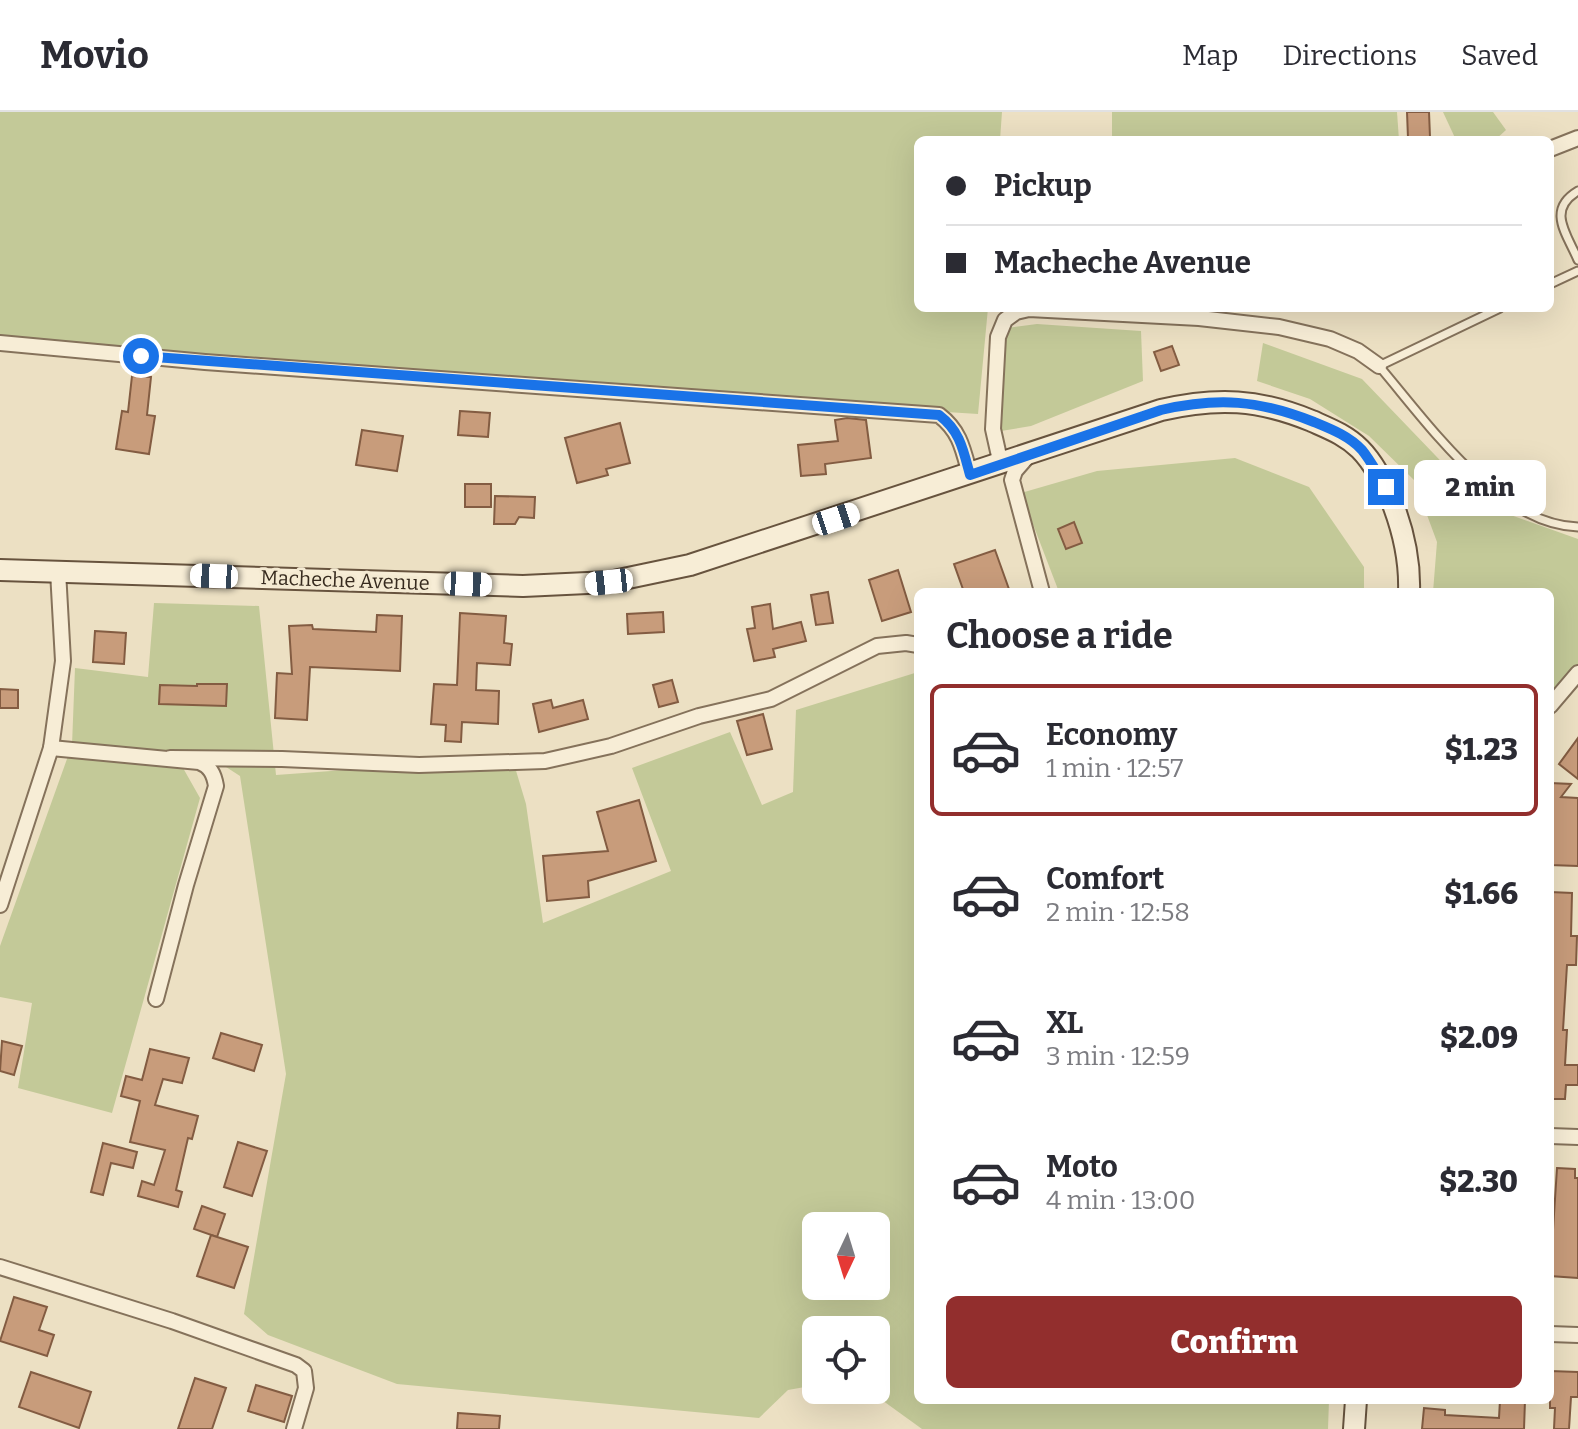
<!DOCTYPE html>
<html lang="en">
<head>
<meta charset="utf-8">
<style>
  :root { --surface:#fff; --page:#f2f2f3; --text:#2b2b33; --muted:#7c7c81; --line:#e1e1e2; --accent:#922e2d }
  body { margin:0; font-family:Bitter,serif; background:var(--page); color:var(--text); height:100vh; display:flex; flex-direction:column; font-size:30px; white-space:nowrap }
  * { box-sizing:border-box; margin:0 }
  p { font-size:26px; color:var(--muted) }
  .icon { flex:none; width:44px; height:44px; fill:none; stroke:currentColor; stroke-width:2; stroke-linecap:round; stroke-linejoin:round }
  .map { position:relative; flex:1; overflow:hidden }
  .details { position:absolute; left:914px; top:476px; width:640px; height:816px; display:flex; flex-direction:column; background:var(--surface); border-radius:12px; box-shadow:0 8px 32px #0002 }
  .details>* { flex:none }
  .banner { position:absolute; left:914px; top:24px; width:640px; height:176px; border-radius:12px; box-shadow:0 8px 32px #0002; display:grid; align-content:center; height:176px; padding:0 32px; background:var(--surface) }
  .needle { width:52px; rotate:184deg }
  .buttons { position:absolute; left:802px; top:1100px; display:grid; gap:16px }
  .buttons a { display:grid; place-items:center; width:88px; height:88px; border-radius:12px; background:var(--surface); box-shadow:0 8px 32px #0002; font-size:40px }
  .end { position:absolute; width:36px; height:36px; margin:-18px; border:10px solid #1a73e8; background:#fff; box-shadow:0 0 0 4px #fff }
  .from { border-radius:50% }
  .bubble { position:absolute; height:56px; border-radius:12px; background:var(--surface); box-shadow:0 8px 32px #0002; font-size:26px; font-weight:800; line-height:56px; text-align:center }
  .car { position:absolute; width:24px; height:48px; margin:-24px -12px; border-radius:10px; box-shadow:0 0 6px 2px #0007; background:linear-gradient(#fff 24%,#345 0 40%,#fff 0 76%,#345 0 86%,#fff 0) }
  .banner b { display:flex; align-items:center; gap:28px; height:76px; font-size:30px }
  .banner b+b { border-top:2px solid var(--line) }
  .banner i { width:20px; height:20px; background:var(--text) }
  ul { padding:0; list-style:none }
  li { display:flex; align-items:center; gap:24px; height:132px; margin:0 16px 12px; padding:0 16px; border:4px solid transparent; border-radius:12px }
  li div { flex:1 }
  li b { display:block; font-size:30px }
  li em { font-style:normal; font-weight:800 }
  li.active { border-color:var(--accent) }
  li>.icon { width:72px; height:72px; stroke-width:1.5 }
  h2 { padding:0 32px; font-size:36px; line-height:96px }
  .action { display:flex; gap:16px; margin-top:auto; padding:16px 32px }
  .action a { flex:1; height:92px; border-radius:12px; background:var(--accent); color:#fff; font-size:32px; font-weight:800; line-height:92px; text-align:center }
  header { display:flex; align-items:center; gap:48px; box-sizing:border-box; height:112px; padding:0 40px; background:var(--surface); border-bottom:2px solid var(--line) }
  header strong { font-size:38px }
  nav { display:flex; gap:44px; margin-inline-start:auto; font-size:28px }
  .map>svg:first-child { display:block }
  .green { fill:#c3c998; fill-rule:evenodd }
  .building { fill:#c89c7b; stroke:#835c42; stroke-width:2 }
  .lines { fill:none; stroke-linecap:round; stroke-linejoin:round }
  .lane-casing { stroke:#85725b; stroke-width:11 }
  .street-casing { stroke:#85725b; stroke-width:18 }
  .secondary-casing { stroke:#67533e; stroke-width:24 }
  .lane { stroke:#f7edd6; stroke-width:7 }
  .street { stroke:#f7edd6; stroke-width:14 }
  .secondary { stroke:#f7edd6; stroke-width:20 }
  .route { stroke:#1a73e8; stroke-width:10 }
  .labels { text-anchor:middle; stroke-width:6; stroke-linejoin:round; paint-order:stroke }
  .street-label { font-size:20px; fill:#362a1e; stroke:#f4ead2 }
</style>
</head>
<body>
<header>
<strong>Movio</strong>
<nav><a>Map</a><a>Directions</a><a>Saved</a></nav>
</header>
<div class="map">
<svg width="1578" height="1317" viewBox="0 0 1578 1317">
  <rect width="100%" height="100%" fill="#ece0c3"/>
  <!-- green -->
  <g class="green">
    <path d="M 0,0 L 1002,0 L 1000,28 L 918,28 L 918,196 L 988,196 L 978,302 L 588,277 L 0,230 Z"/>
    <path d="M 1112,0 L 1397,0 L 1399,28 L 1112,28 Z"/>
    <path d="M 1443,0 L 1493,0 L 1506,18 L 1495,28 L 1456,28 Z"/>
    <path d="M 1037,212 L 1141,219 L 1143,269 L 1031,314 L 1001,319 L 1004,233 L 1007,216 Z"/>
    <path d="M 1263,231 L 1362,267 L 1483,393 L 1578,427 L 1578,561 L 1550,594 L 1550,480 L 1433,480 L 1437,430 L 1414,368 L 1369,324 L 1310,287 L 1257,269 Z"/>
    <path d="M 1235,346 L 1309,375 L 1364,455 L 1364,480 L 1059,480 L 1021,381 L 1097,359 Z"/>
    <path d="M 154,491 L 259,494 L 276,663 L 455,650 L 514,652 L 526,692 L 543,811 L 671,759 L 632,656 L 730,620 L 762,693 L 793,680 L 796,598 L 918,560 L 918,1288 L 1329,1288 L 1328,1317 L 922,1317 L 868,1278 L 876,1278 L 876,1218 L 816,1218 L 816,1273 L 788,1278 L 759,1306 L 397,1272 L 268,1223 L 244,1202 L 286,962 L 240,664 L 206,642 L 174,640 L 200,686 L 112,1001 L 18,976 L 32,891 L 0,885 L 0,834 L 72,633 L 75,556 L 148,565 ZM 816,1114 L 876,1114 L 876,1174 L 816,1174 Z"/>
  </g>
  <!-- building -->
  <g class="building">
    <path d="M 1407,0 L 1429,0 L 1430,25 L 1408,26 Z"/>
    <path d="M 1172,234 L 1179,253 L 1161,259 L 1154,240 Z"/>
    <path d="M 132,264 L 151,265 L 147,303 L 155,304 L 149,342 L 116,337 L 122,299 L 128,300 Z"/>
    <path d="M 460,299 L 490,301 L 488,325 L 458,323 Z"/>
    <path d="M 847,306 L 866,308 L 871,346 L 825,352 L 826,362 L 801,364 L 798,333 L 838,329 L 835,308 Z"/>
    <path d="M 620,311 L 630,351 L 606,357 L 608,363 L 577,371 L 565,326 Z"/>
    <path d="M 362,318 L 403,324 L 397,359 L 356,353 Z"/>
    <rect x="465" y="372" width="26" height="23"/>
    <path d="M 495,384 L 535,385 L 534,406 L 519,405 L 515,412 L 494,412 Z"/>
    <path d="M 1074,410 L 1082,431 L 1066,437 L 1058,417 Z"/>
    <path d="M 995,438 L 1010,480 L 964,480 L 954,452 Z"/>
    <path d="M 898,458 L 911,500 L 882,509 L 869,468 Z"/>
    <path d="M 828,480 L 833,511 L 816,513 L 811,483 Z"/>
    <path d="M 770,492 L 773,517 L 801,510 L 806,529 L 773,537 L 775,545 L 754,549 L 747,517 L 755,516 L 752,495 Z"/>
    <path d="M 663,500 L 664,520 L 628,522 L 627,502 Z"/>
    <path d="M 460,501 L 506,504 L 504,531 L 512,532 L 510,553 L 477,551 L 476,578 L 499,579 L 498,612 L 462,610 L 461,630 L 445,629 L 446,613 L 431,612 L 434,572 L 457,573 Z"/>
    <path d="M 377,503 L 402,504 L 400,559 L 310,555 L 307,608 L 275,606 L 277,561 L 292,562 L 289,514 L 312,513 L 313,517 L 376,520 Z"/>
    <path d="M 95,519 L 126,521 L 124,552 L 93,550 Z"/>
    <path d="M 672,568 L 678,590 L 659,595 L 653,573 Z"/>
    <path d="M 197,572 L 227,572 L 226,594 L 159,592 L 160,573 L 197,574 Z"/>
    <path d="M 0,577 L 18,578 L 18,596 L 0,596 Z"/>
    <path d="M 551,588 L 553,596 L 583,588 L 588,607 L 539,620 L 533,592 Z"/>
    <path d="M 763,602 L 772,637 L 747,643 L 737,609 Z"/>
    <path d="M 1578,626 L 1578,667 L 1559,652 Z"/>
    <path d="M 1550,671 L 1571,672 L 1561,685 L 1578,686 L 1578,754 L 1550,753 Z"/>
    <path d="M 639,688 L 656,749 L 588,769 L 589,785 L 547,789 L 543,744 L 608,739 L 597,700 Z"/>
    <path d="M 1550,780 L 1572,781 L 1571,824 L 1577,824 L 1576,853 L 1567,853 L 1563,918 L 1567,918 L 1565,953 L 1578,953 L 1578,973 L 1566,973 L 1565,987 L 1550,987 Z"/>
    <path d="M 221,921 L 262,933 L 254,959 L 213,946 Z"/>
    <path d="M 2,929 L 22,934 L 14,963 L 0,959 Z"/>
    <path d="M 150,937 L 189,946 L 182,971 L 163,967 L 155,993 L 198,1004 L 192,1027 L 188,1026 L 176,1078 L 182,1080 L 178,1095 L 138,1084 L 142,1069 L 154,1073 L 165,1038 L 130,1030 L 140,989 L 121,984 L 126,964 L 142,968 Z"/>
    <path d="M 238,1030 L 267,1039 L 252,1084 L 224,1075 Z"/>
    <path d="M 103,1031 L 137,1040 L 133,1056 L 111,1051 L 103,1083 L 91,1080 Z"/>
    <path d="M 1557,1056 L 1575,1057 L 1575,1066 L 1578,1066 L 1578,1166 L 1550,1164 Z"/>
    <path d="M 202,1094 L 225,1102 L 217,1125 L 194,1117 Z"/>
    <path d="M 211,1123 L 248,1135 L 234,1176 L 197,1164 Z"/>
    <path d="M 14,1185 L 47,1195 L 39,1218 L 54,1223 L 47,1244 L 0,1229 Z"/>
    <path d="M 1550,1259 L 1578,1260 L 1578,1285 L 1571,1285 L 1569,1317 L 1554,1317 L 1555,1296 L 1550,1296 Z"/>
    <path d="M 31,1260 L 91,1280 L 79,1316 L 19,1295 Z"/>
    <path d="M 195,1266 L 226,1276 L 212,1317 L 178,1317 Z"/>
    <path d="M 256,1273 L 292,1284 L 284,1310 L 248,1299 Z"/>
    <path d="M 1500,1288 L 1525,1288 L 1524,1317 L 1422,1317 L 1424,1296 L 1445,1298 L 1445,1303 L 1499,1306 Z"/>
    <path d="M 458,1301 L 500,1304 L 499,1317 L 457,1317 Z"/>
  </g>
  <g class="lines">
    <!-- lane casing -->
    <g class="lane-casing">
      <g id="lane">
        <path d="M 1578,79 C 1546,98 1567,122 1578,148"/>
        <path d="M 1550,172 L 1578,159"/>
        <path d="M 1500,196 L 1379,254 C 1427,310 1498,413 1578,415"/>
      </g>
    </g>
    <!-- street casing -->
    <g class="street-casing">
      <g id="street">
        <path d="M 1550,37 L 1578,26"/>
        <path d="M 0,231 L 205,250 L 939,303 C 960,319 963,337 970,363"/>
        <path d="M 1029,343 L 1015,359 L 1012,368 L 1042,480"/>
        <path d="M 1001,353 L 993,317 L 998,225 L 1005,208 L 1016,200 L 1029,197 L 1199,206 L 1279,215 L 1330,227 L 1358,239 L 1379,254"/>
        <path d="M 1550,594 L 1578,561"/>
        <path d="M 51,636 L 199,650 C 210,654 214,662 216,674 L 186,773 L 156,887"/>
        <path d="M 170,646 L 282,647 L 419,653 L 545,649 L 611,634 L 699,604 L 771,587 L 877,534 L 906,531 L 918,533"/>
        <path d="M 0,793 L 51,636 L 63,549 L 58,459"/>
        <path d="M 1550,1024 L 1578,1025"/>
        <path d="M 0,1155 L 172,1209 L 296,1253 L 304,1259 L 306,1276 L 294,1317"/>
        <path d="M 1550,1222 L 1578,1223"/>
      </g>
    </g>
    <!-- secondary casing -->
    <g class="secondary-casing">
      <g id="secondary">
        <path d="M 0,458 L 523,474 L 609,470 L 690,453 L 1161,298 C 1217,285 1259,287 1312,309 C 1330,317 1346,323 1360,337 C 1375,352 1386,375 1394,395 C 1404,422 1410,452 1409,480"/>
        <path d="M 1354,1317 L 1356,1288"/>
      </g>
    </g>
    <!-- lane -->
    <use href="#lane" class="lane"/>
    <!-- street -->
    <use href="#street" class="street"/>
    <!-- secondary -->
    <use href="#secondary" class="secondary"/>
  </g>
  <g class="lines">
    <!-- route -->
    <path class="route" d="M 141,244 L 939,303 C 960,319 963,337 970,363 L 1161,298 C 1218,285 1259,288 1314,310 C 1331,317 1349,324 1362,338 C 1371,349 1378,363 1386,375"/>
  </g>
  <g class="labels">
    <!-- street labels -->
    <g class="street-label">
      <text transform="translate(345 468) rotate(2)" y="7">Macheche Avenue</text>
    </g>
  </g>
</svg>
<div class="buttons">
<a><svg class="needle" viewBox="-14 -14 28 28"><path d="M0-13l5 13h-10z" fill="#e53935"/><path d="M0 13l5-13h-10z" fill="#7c7c81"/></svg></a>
<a><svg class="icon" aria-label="locate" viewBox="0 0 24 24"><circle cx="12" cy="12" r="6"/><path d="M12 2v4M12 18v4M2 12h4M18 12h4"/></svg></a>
</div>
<i class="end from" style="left:141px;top:244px"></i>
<i class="end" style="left:1386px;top:375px"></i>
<div class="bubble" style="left:1414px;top:348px;width:132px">2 min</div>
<i class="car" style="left:836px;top:407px;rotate:72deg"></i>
<i class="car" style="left:214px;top:464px;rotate:272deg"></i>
<i class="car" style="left:609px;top:470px;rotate:264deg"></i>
<i class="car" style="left:468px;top:472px;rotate:92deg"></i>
<div class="banner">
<b><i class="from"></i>Pickup</b>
<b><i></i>Macheche Avenue</b>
</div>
<section class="details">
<h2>Choose a ride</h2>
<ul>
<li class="active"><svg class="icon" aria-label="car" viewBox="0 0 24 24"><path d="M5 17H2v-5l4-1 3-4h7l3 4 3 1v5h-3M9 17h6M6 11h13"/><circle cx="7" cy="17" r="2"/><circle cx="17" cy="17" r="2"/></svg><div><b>Economy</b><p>1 min · 12:57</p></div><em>$1.23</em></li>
<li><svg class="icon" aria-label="car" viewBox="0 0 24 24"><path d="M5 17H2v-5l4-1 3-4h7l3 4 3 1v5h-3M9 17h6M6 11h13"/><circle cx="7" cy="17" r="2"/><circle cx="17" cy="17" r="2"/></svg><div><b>Comfort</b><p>2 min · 12:58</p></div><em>$1.66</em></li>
<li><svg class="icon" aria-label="car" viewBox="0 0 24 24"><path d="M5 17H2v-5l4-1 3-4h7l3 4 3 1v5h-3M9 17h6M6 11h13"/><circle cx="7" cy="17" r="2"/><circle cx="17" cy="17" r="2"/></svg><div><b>XL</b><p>3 min · 12:59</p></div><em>$2.09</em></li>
<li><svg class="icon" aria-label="car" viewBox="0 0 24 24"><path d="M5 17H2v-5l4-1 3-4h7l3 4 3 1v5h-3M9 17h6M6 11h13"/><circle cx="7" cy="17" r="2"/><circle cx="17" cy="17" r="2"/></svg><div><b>Moto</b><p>4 min · 13:00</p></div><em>$2.30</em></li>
</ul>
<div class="action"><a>Confirm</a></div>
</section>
</div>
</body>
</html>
